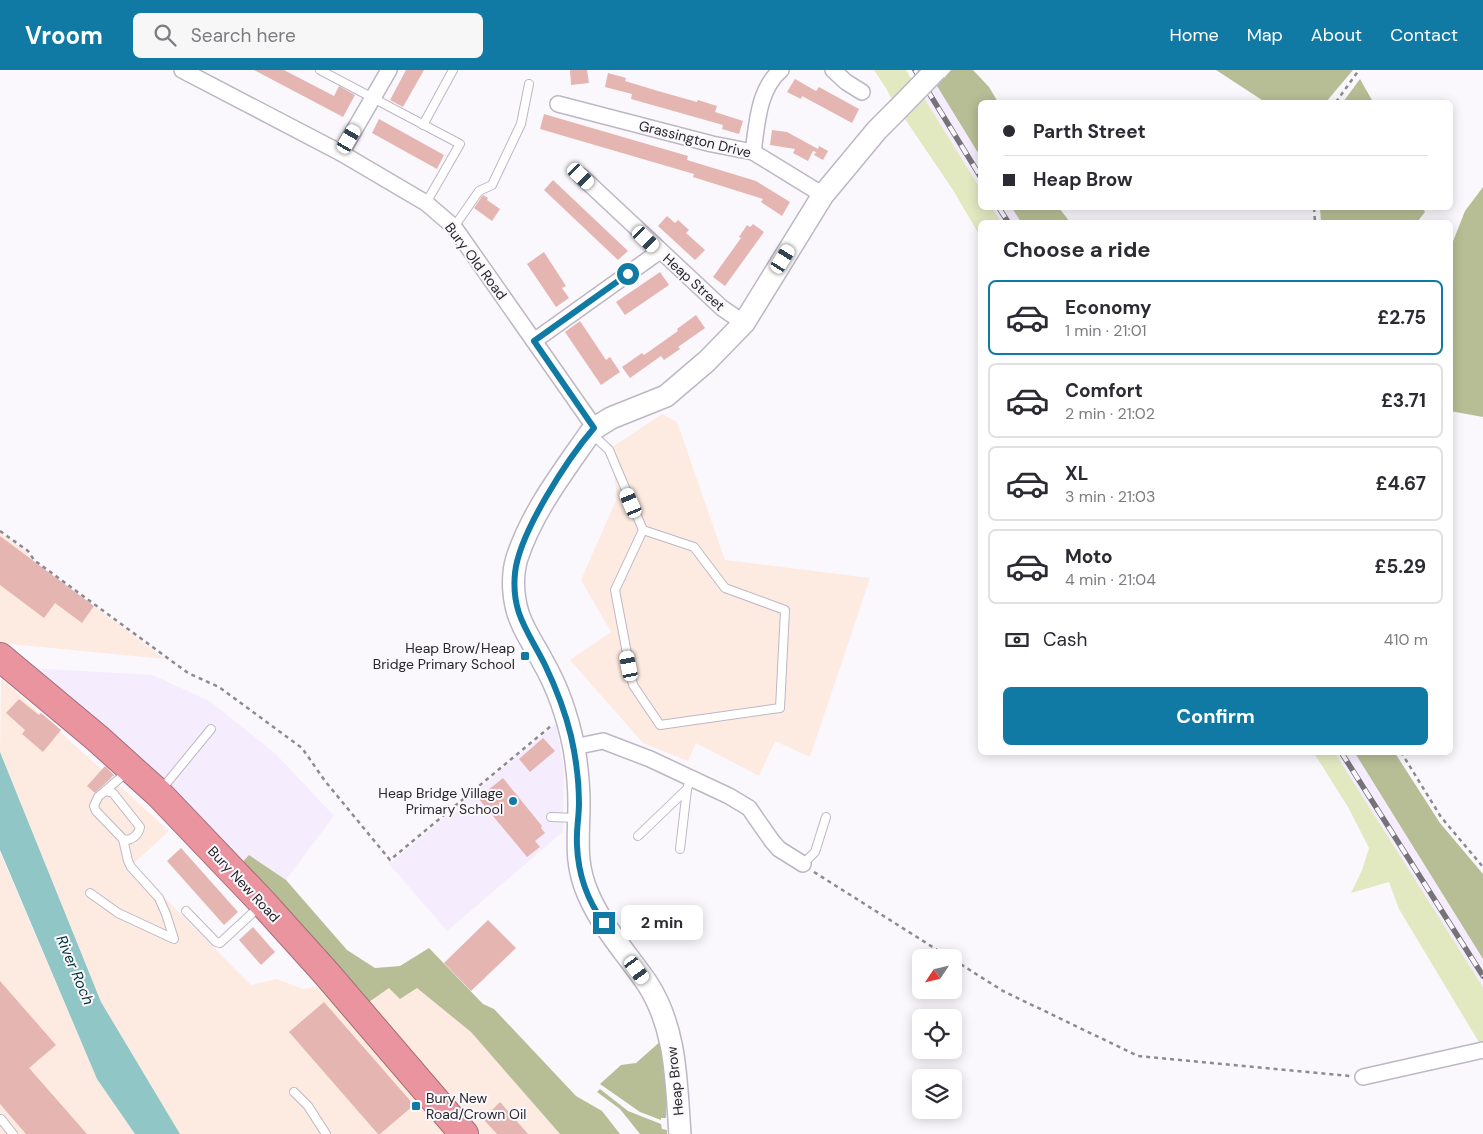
<!DOCTYPE html>
<html lang="en">
<head>
<meta charset="utf-8">
<style>
  :root { --surface:#fff; --page:#f7f7f7; --text:#2b2b33; --muted:#7c7c81; --line:#e1e1e2; --accent:#107aa5 }
  body { margin:0; font-family:"DM Sans",sans-serif; background:var(--page); color:var(--text); height:100vh; display:flex; flex-direction:column; font-size:19px; white-space:nowrap }
  * { box-sizing:border-box; margin:0 }
  p { font-size:16px; color:var(--muted) }
  .icon { flex:none; width:28px; height:28px; fill:none; stroke:currentColor; stroke-width:2; stroke-linecap:round; stroke-linejoin:round }
  .map { position:relative; flex:1; overflow:hidden }
  .side { position:absolute; left:978px; top:150px; width:475px; height:535px; display:flex; flex-direction:column; background:var(--surface); border-radius:8px; box-shadow:0 2px 12px #0003 }
  .side>* { flex:none }
  .banner { position:absolute; left:978px; top:30px; width:475px; height:110px; border-radius:8px; box-shadow:0 2px 12px #0003; display:grid; align-content:center; height:110px; padding:0 25px; background:var(--surface) }
  .needle { width:32px; rotate:235deg }
  .controls { position:absolute; left:912px; top:879px; display:grid; gap:10px }
  .controls a { display:grid; place-items:center; width:50px; height:50px; border-radius:8px; background:var(--surface); box-shadow:0 2px 12px #0003; font-size:25px }
  .end { position:absolute; width:22px; height:22px; margin:-11px; border:6px solid #107aa5; background:#fff; box-shadow:0 0 0 2px #fff }
  .from { border-radius:50% }
  .bubble { position:absolute; height:35px; border-radius:8px; background:var(--surface); box-shadow:0 2px 12px #0003; font-size:16px; font-weight:700; line-height:35px; text-align:center }
  .car { position:absolute; width:15px; height:30px; margin:-15px -8px; border-radius:6px; box-shadow:0 0 4px 1px #0007; background:linear-gradient(#fff 24%,#345 0 40%,#fff 0 76%,#345 0 86%,#fff 0) }
  .banner b { display:flex; align-items:center; gap:18px; height:48px; font-size:19px }
  .banner b+b { border-top:1px solid var(--line) }
  .banner i { width:12px; height:12px; background:var(--text) }
  ul { padding:0; list-style:none }
  li { display:flex; align-items:center; gap:15px; height:75px; margin:0 10px 8px; padding:0 15px; border:2px solid var(--line); border-radius:8px }
  li div { flex:1 }
  li b { display:block; font-size:19px }
  li em { font-style:normal; font-weight:700 }
  li.on { border-color:var(--accent) }
  li>.icon { width:45px; height:45px; stroke-width:1.5 }
  h2 { padding:0 25px; font-size:22px; line-height:60px }
  .pay { display:flex; align-items:center; gap:12px; height:55px; padding:0 25px; font-size:19px }
  .pay p { margin-inline-start:auto }
  .cta { display:flex; gap:10px; margin-top:auto; padding:10px 25px }
  .cta a { flex:1; height:58px; border-radius:8px; background:var(--accent); color:#fff; font-size:20px; font-weight:700; line-height:58px; text-align:center }
  header { display:flex; align-items:center; gap:30px; box-sizing:border-box; height:70px; padding:0 25px; background:var(--accent); color:#fff }
  header strong { font-size:24px }
  nav { display:flex; gap:28px; margin-inline-start:auto; font-size:18px }
  .search { width:350px; height:45px; background:var(--page); display:flex; align-items:center; gap:12px; box-sizing:border-box; padding:0 18px; border-radius:8px; color:var(--muted); font-size:19px }
  .map>svg:first-child { display:block }
  .built { fill:#f5edfe }
  .industrial { fill:#fdebe1 }
  .green { fill:#e2e9c1 }
  .forest { fill:#b7be95 }
  .water { fill:#90c6c6 }
  .building { fill:#e5b5b1 }
  .lines { fill:none; stroke-linecap:round; stroke-linejoin:round }
  .lane-casing { stroke:#bdb7c4; stroke-width:10 }
  .street-casing { stroke:#bdb7c4; stroke-width:18 }
  .secondary-casing { stroke:#bdb7c4; stroke-width:24 }
  .highway-casing { stroke:#a56e76; stroke-width:30 }
  .path { stroke:#8d8b8f; stroke-width:2.5; stroke-dasharray:4 4; stroke-linecap:butt }
  .lane { stroke:#fff; stroke-width:8 }
  .street { stroke:#fff; stroke-width:15 }
  .secondary { stroke:#fff; stroke-width:21 }
  .highway { stroke:#e9949f; stroke-width:28 }
  .rail-casing { stroke:#757378; stroke-width:5.5 }
  .rail { stroke:#faf8fd; stroke-width:4; stroke-dasharray:11; stroke-linecap:butt }
  .secondary-bridge-casing { stroke:#bdb7c4; stroke-width:24; stroke-linecap:butt }
  .secondary-bridge { stroke:#fff; stroke-width:21 }
  .route { stroke:#107aa5; stroke-width:6 }
  .poi-dot { fill:#107aa5; stroke:#faf8fd; stroke-width:2 }
  .labels { text-anchor:middle; stroke-width:4; stroke-linejoin:round; paint-order:stroke }
  .street-label { font-size:14px; fill:#28262a; stroke:#faf8fd }
  .poi-label { font-size:14px; fill:#28262a; stroke:#faf8fd; text-anchor:end }
  .water-label { font-size:15px; font-style:italic; fill:#003636; stroke:#faf8fd }
</style>
</head>
<body>
<header>
<strong>Vroom</strong>
<div class="search"><svg class="icon" aria-label="search" viewBox="0 0 24 24"><circle cx="10" cy="10" r="6"/><path d="M15 15l6 6"/></svg>Search here</div>
<nav><a>Home</a><a>Map</a><a>About</a><a>Contact</a></nav>
</header>
<div class="map">
<svg width="1483" height="1064" viewBox="0 0 1483 1064">
  <rect width="100%" height="100%" fill="#faf8fd"/>
  <!-- built -->
  <g class="built">
    <path d="M 937,16 L 980,86 L 980,118 L 924,28 Z"/>
    <path d="M 992,138 L 1012,138 L 1021,152 L 1001,152 Z"/>
    <path d="M 30,598 L 153,605 L 211,632 L 276,684 L 334,746 L 271,830 Z"/>
    <path d="M 556,654 L 564,701 L 563,762 L 447,861 L 389,794 Z"/>
    <path d="M 1335,683 L 1355,683 L 1483,889 L 1483,917 Z"/>
  </g>
  <!-- industrial -->
  <g class="industrial">
    <path d="M 662,344 L 677,352 L 725,490 L 870,508 L 810,687 L 775,671 L 759,706 L 696,673 L 688,691 L 643,673 L 570,590 L 611,562 L 581,510 L 617,428 L 611,378 Z"/>
    <path d="M 0,462 L 27,482 L 32,490 L 165,589 L 0,573 Z"/>
    <path d="M 1,608 L 169,761 L 132,795 L 251,915 L 277,909 L 303,919 L 316,917 L 328,929 L 345,914 L 389,918 L 417,917 L 471,962 L 560,1064 L 180,1064 L 101,932 L 0,682 Z"/>
    <path d="M 0,782 L 97,1009 L 135,1064 L 0,1064 Z"/>
  </g>
  <!-- green -->
  <g class="green">
    <path d="M 874,0 L 906,0 L 913,12 L 895,29 L 891,28 L 886,18 Z"/>
    <path d="M 924,28 L 980,118 L 980,138 L 992,138 L 1001,152 L 980,152 L 980,166 L 953,120 L 905,49 Z"/>
    <path d="M 1314,683 L 1335,683 L 1483,917 L 1483,974 L 1480,974 L 1399,839 L 1389,812 L 1351,823 L 1362,800 L 1369,778 L 1348,737 Z"/>
  </g>
  <!-- forest -->
  <g class="forest">
    <path d="M 951,0 L 973,0 L 989,17 L 998,32 L 980,32 L 980,86 L 937,16 Z"/>
    <path d="M 1216,0 L 1353,0 L 1326,32 L 1265,32 Z"/>
    <path d="M 1360,9 L 1373,32 L 1343,32 Z"/>
    <path d="M 1483,117 L 1483,347 L 1450,341 L 1450,179 L 1465,141 Z"/>
    <path d="M 1012,138 L 1059,138 L 1070,152 L 1021,152 Z"/>
    <path d="M 1320,138 L 1423,138 L 1425,142 L 1417,152 L 1321,152 Z"/>
    <path d="M 1355,683 L 1395,683 L 1440,753 L 1483,804 L 1483,889 Z"/>
    <path d="M 249,785 L 286,810 L 347,880 L 375,898 L 400,896 L 429,878 L 483,934 L 494,939 L 576,1026 L 602,1041 L 620,1064 L 560,1064 L 471,962 L 417,918 L 400,929 L 389,918 L 369,932 L 239,796 Z"/>
    <path d="M 662,970 C 667,996 667,1022 666,1048 L 661,1048 L 661,1050 L 640,1042 L 600,1014 L 621,995 L 636,993 Z"/>
    <path d="M 600,1019 L 628,1041 L 661,1054 L 662,1059 L 667,1060 L 667,1064 L 640,1064 L 620,1039 L 597,1022 Z"/>
  </g>
  <!-- water -->
  <path class="water" d="M 0,682 L 101,932 L 180,1064 L 135,1064 L 97,1009 L 0,780 Z"/>
  <!-- building -->
  <g class="building">
    <path d="M 254,0 L 284,0 L 334,26 L 339,16 L 355,25 L 343,47 Z"/>
    <path d="M 406,0 L 424,0 L 403,37 L 390,30 Z"/>
    <path d="M 570,0 L 587,0 L 589,13 L 571,15 Z"/>
    <path d="M 608,3 L 626,8 L 625,11 L 658,21 L 697,32 L 698,30 L 717,36 L 715,42 L 743,51 L 739,64 L 722,59 L 723,55 L 631,29 L 632,24 L 605,17 Z"/>
    <path d="M 795,9 L 816,21 L 819,17 L 859,39 L 852,53 L 802,26 L 801,29 L 787,22 Z"/>
    <path d="M 544,44 L 688,86 L 687,90 L 756,111 L 790,132 L 782,146 L 761,132 L 763,129 L 693,107 L 694,104 L 540,59 Z"/>
    <path d="M 379,49 L 444,85 L 437,99 L 372,63 Z"/>
    <path d="M 772,60 L 787,62 L 818,79 L 819,76 L 828,81 L 823,90 L 814,85 L 816,82 L 813,81 L 808,91 L 793,83 L 795,79 L 770,75 Z"/>
    <path d="M 553,110 L 628,181 L 618,190 L 544,120 Z"/>
    <path d="M 483,125 L 488,128 L 487,130 L 500,139 L 492,151 L 474,138 Z"/>
    <path d="M 667,146 L 675,153 L 678,150 L 689,160 L 686,163 L 705,180 L 695,190 L 658,156 Z"/>
    <path d="M 753,154 L 764,162 L 725,216 L 713,207 L 741,168 L 739,167 L 747,155 L 750,157 Z"/>
    <path d="M 544,182 L 566,216 L 562,218 L 569,228 L 556,237 L 527,194 Z"/>
    <path d="M 660,202 L 669,215 L 625,245 L 616,232 Z"/>
    <path d="M 696,245 L 705,258 L 678,277 L 680,279 L 664,290 L 661,286 L 630,308 L 622,297 L 642,283 L 644,285 L 678,261 L 677,259 Z"/>
    <path d="M 580,251 L 606,290 L 610,287 L 620,302 L 601,315 L 565,262 Z"/>
    <path d="M 0,466 L 94,536 L 82,553 L 55,533 L 44,548 L 0,515 Z"/>
    <path d="M 19,629 L 39,645 L 41,643 L 61,660 L 43,682 L 22,664 L 25,660 L 6,643 Z"/>
    <path d="M 543,668 L 555,681 L 530,702 L 519,689 Z"/>
    <path d="M 105,696 L 114,705 L 95,723 L 87,716 Z"/>
    <path d="M 503,708 L 542,756 L 541,758 L 545,763 L 535,771 L 540,777 L 527,787 L 478,728 Z"/>
    <path d="M 181,778 L 238,842 L 224,855 L 167,791 Z"/>
    <path d="M 488,850 L 516,878 L 471,921 L 444,893 Z"/>
    <path d="M 253,857 L 275,882 L 261,895 L 239,870 Z"/>
    <path d="M 0,911 L 56,975 L 29,998 L 87,1064 L 26,1064 L 0,1034 Z"/>
    <path d="M 324,932 L 414,1035 L 380,1064 L 378,1064 L 289,962 Z"/>
    <path d="M 500,1032 L 528,1064 L 497,1064 L 483,1049 Z"/>
  </g>
  <g class="lines">
    <!-- lane casing -->
    <g class="lane-casing">
      <g id="lane">
        <path d="M 320,0 L 460,74 L 426,133"/>
        <path d="M 423,55 L 453,0"/>
        <path d="M 454,157 L 479,121 L 492,115 L 521,54 L 529,14"/>
        <path d="M 592,364 L 609,380 L 643,460 L 615,520 L 633,615 L 660,655 L 780,638 L 785,540 L 725,518 L 694,477 L 643,460"/>
        <path d="M 161,720 L 211,659"/>
        <path d="M 106,721 L 113,723 L 140,757 C 139,763 134,769 127,770 L 123,769"/>
        <path d="M 551,747 L 577,748"/>
        <path d="M 638,766 L 687,719 L 691,708"/>
        <path d="M 680,779 L 687,719"/>
        <path d="M 803,794 L 815,782 L 826,747"/>
        <path d="M 90,823 L 118,843 L 174,869 L 166,844 L 159,828 L 131,797 L 128,791 L 123,769 L 96,741 L 94,736 L 98,727 L 127,702"/>
        <path d="M 186,841 L 216,872 L 220,873 L 260,836"/>
        <path d="M 294,1022 L 308,1036 L 326,1064"/>
        <path d="M 1,1049 L 13,1064"/>
      </g>
    </g>
    <!-- street casing -->
    <g class="street-casing">
      <g id="street">
        <path d="M 182,0 L 341,83 L 426,133 L 454,157 L 595,358"/>
        <path d="M 833,0 L 846,12 L 862,22"/>
        <path d="M 558,34 L 712,74 L 753,82 L 823,125"/>
        <path d="M 753,82 C 757,55 758,19 781,0"/>
        <path d="M 341,83 L 389,0"/>
        <path d="M 581,106 L 722,238 L 744,253"/>
        <path d="M 534,271 L 660,181"/>
        <path d="M 574,677 L 603,671 L 650,689 L 729,726 L 749,738 L 772,771 L 779,779 L 803,794"/>
        <path d="M 1363,1007 L 1483,980"/>
      </g>
    </g>
    <!-- secondary casing -->
    <g class="secondary-casing">
      <path id="secondary" d="M 680,1064 C 676,1012 677,959 647,913 C 627,884 602,857 588,824 C 574,792 579,768 579,734 C 579,715 577,696 574,678 C 568,648 558,618 543,592 C 536,578 527,566 521,551 C 513,533 511,507 517,488 C 532,442 563,402 590,363 L 595,358 L 611,348 L 666,326 L 707,291 L 744,253 L 823,125 L 877,60 L 898,39"/>
    </g>
    <!-- highway casing -->
    <g class="highway-casing">
      <path id="highway" d="M 0,587 L 97,668 L 158,723 L 263,833 L 326,903 L 464,1064"/>
    </g>
    <!-- path -->
    <g class="path">
      <path d="M 1336,32 L 1359,0"/>
      <path d="M 1314,138 L 1315,152"/>
      <path d="M 0,461 L 28,481 L 34,490 L 188,603 L 219,617 L 302,678 L 325,711 L 390,790 L 551,656"/>
      <path d="M 1401,682 L 1441,747 L 1483,797"/>
      <path d="M 814,802 L 950,888"/>
      <path d="M 954,890 L 1003,921 L 1138,986 L 1350,1006"/>
    </g>
    <!-- lane -->
    <use href="#lane" class="lane"/>
    <!-- street -->
    <use href="#street" class="street"/>
    <!-- secondary -->
    <use href="#secondary" class="secondary"/>
    <!-- highway -->
    <use href="#highway" class="highway"/>
    <!-- rail casing -->
    <g class="rail-casing">
      <g id="rail">
        <path d="M 915,0 L 980,106"/>
        <path d="M 999,138 L 1008,152"/>
        <path d="M 1341,682 L 1483,906"/>
      </g>
    </g>
    <!-- rail -->
    <use href="#rail" class="rail"/>
    <!-- secondary-bridge casing -->
    <g class="secondary-bridge-casing">
      <path id="secondary-bridge" d="M 898,39 L 936,0"/>
    </g>
    <!-- secondary-bridge -->
    <use href="#secondary-bridge" class="secondary-bridge"/>
  </g>
  <g class="lines">
    <!-- route -->
    <path class="route" d="M 604,853 C 587,830 578,803 577,775 C 576,761 579,747 579,733 C 579,710 576,688 571,666 C 565,641 556,618 545,595 C 528,561 511,543 515,503 C 519,463 568,388 594,358 L 534,271 L 628,204"/>
  </g>
  <!-- markers -->
  <g class="poi-dot">
    <rect x="520" y="581" width="10" height="10" rx="2.5"/>
    <circle cx="513" cy="731" r="5"/>
    <rect x="411" y="1031" width="10" height="10" rx="2.5"/>
  </g>
  <g class="labels">
    <!-- street labels -->
    <g class="street-label">
      <text transform="translate(695 69) rotate(14)" y="5">Grassington Drive</text>
      <text transform="translate(476 191) rotate(53)" y="5">Bury Old Road</text>
      <text transform="translate(694 212) rotate(42)" y="5">Heap Street</text>
      <text transform="translate(244 814) rotate(47)" y="5">Bury New Road</text>
      <text transform="translate(675 1011) rotate(-96)" y="5">Heap Brow</text>
    </g>
    <!-- poi labels -->
    <g class="poi-label">
      <text x="515" y="583">Heap Brow/Heap<tspan x="515" dy="16">Bridge Primary School</tspan></text>
      <text x="503" y="728">Heap Bridge Village<tspan x="503" dy="16">Primary School</tspan></text>
      <text x="426" y="1033" text-anchor="start">Bury New<tspan x="426" dy="16">Road/Crown Oil</tspan></text>
    </g>
    <!-- water labels -->
    <g class="water-label">
      <text transform="translate(75 900) rotate(67)" y="5">River Roch</text>
    </g>
  </g>
</svg>
<div class="controls">
<a><svg class="needle" viewBox="-14 -14 28 28"><path d="M0-13l5 13h-10z" fill="#e53935"/><path d="M0 13l5-13h-10z" fill="#7c7c81"/></svg></a>
<a><svg class="icon" aria-label="locate" viewBox="0 0 24 24"><circle cx="12" cy="12" r="6"/><path d="M12 2v4M12 18v4M2 12h4M18 12h4"/></svg></a>
<a><svg class="icon" aria-label="layers" viewBox="0 0 24 24"><path d="M12 4l9 5-9 5-9-5zM3 14l9 5 9-5"/></svg></a>
</div>
<i class="end from" style="left:628px;top:204px"></i>
<i class="end" style="left:604px;top:853px"></i>
<div class="bubble" style="left:621px;top:835px;width:82px">2 min</div>
<i class="car" style="left:349px;top:69px;rotate:30deg"></i>
<i class="car" style="left:581px;top:106px;rotate:134deg"></i>
<i class="car" style="left:646px;top:169px;rotate:134deg"></i>
<i class="car" style="left:783px;top:189px;rotate:32deg"></i>
<i class="car" style="left:631px;top:433px;rotate:337deg"></i>
<i class="car" style="left:629px;top:596px;rotate:349deg"></i>
<i class="car" style="left:637px;top:900px;rotate:144deg"></i>
<div class="banner">
<b><i class="from"></i>Parth Street</b>
<b><i></i>Heap Brow</b>
</div>
<section class="side">
<h2>Choose a ride</h2>
<ul>
<li class="on"><svg class="icon" aria-label="car" viewBox="0 0 24 24"><path d="M5 17H2v-5l4-1 3-4h7l3 4 3 1v5h-3M9 17h6M6 11h13"/><circle cx="7" cy="17" r="2"/><circle cx="17" cy="17" r="2"/></svg><div><b>Economy</b><p>1 min · 21:01</p></div><em>£2.75</em></li>
<li><svg class="icon" aria-label="car" viewBox="0 0 24 24"><path d="M5 17H2v-5l4-1 3-4h7l3 4 3 1v5h-3M9 17h6M6 11h13"/><circle cx="7" cy="17" r="2"/><circle cx="17" cy="17" r="2"/></svg><div><b>Comfort</b><p>2 min · 21:02</p></div><em>£3.71</em></li>
<li><svg class="icon" aria-label="car" viewBox="0 0 24 24"><path d="M5 17H2v-5l4-1 3-4h7l3 4 3 1v5h-3M9 17h6M6 11h13"/><circle cx="7" cy="17" r="2"/><circle cx="17" cy="17" r="2"/></svg><div><b>XL</b><p>3 min · 21:03</p></div><em>£4.67</em></li>
<li><svg class="icon" aria-label="car" viewBox="0 0 24 24"><path d="M5 17H2v-5l4-1 3-4h7l3 4 3 1v5h-3M9 17h6M6 11h13"/><circle cx="7" cy="17" r="2"/><circle cx="17" cy="17" r="2"/></svg><div><b>Moto</b><p>4 min · 21:04</p></div><em>£5.29</em></li>
</ul>
<div class="pay"><svg class="icon" aria-label="cash" viewBox="0 0 24 24"><path d="M3 7h18v10H3z"/><circle cx="12" cy="12" r="2"/></svg>Cash<p>410 m</p></div>
<div class="cta"><a>Confirm</a></div>
</section>
</div>
</body>
</html>
